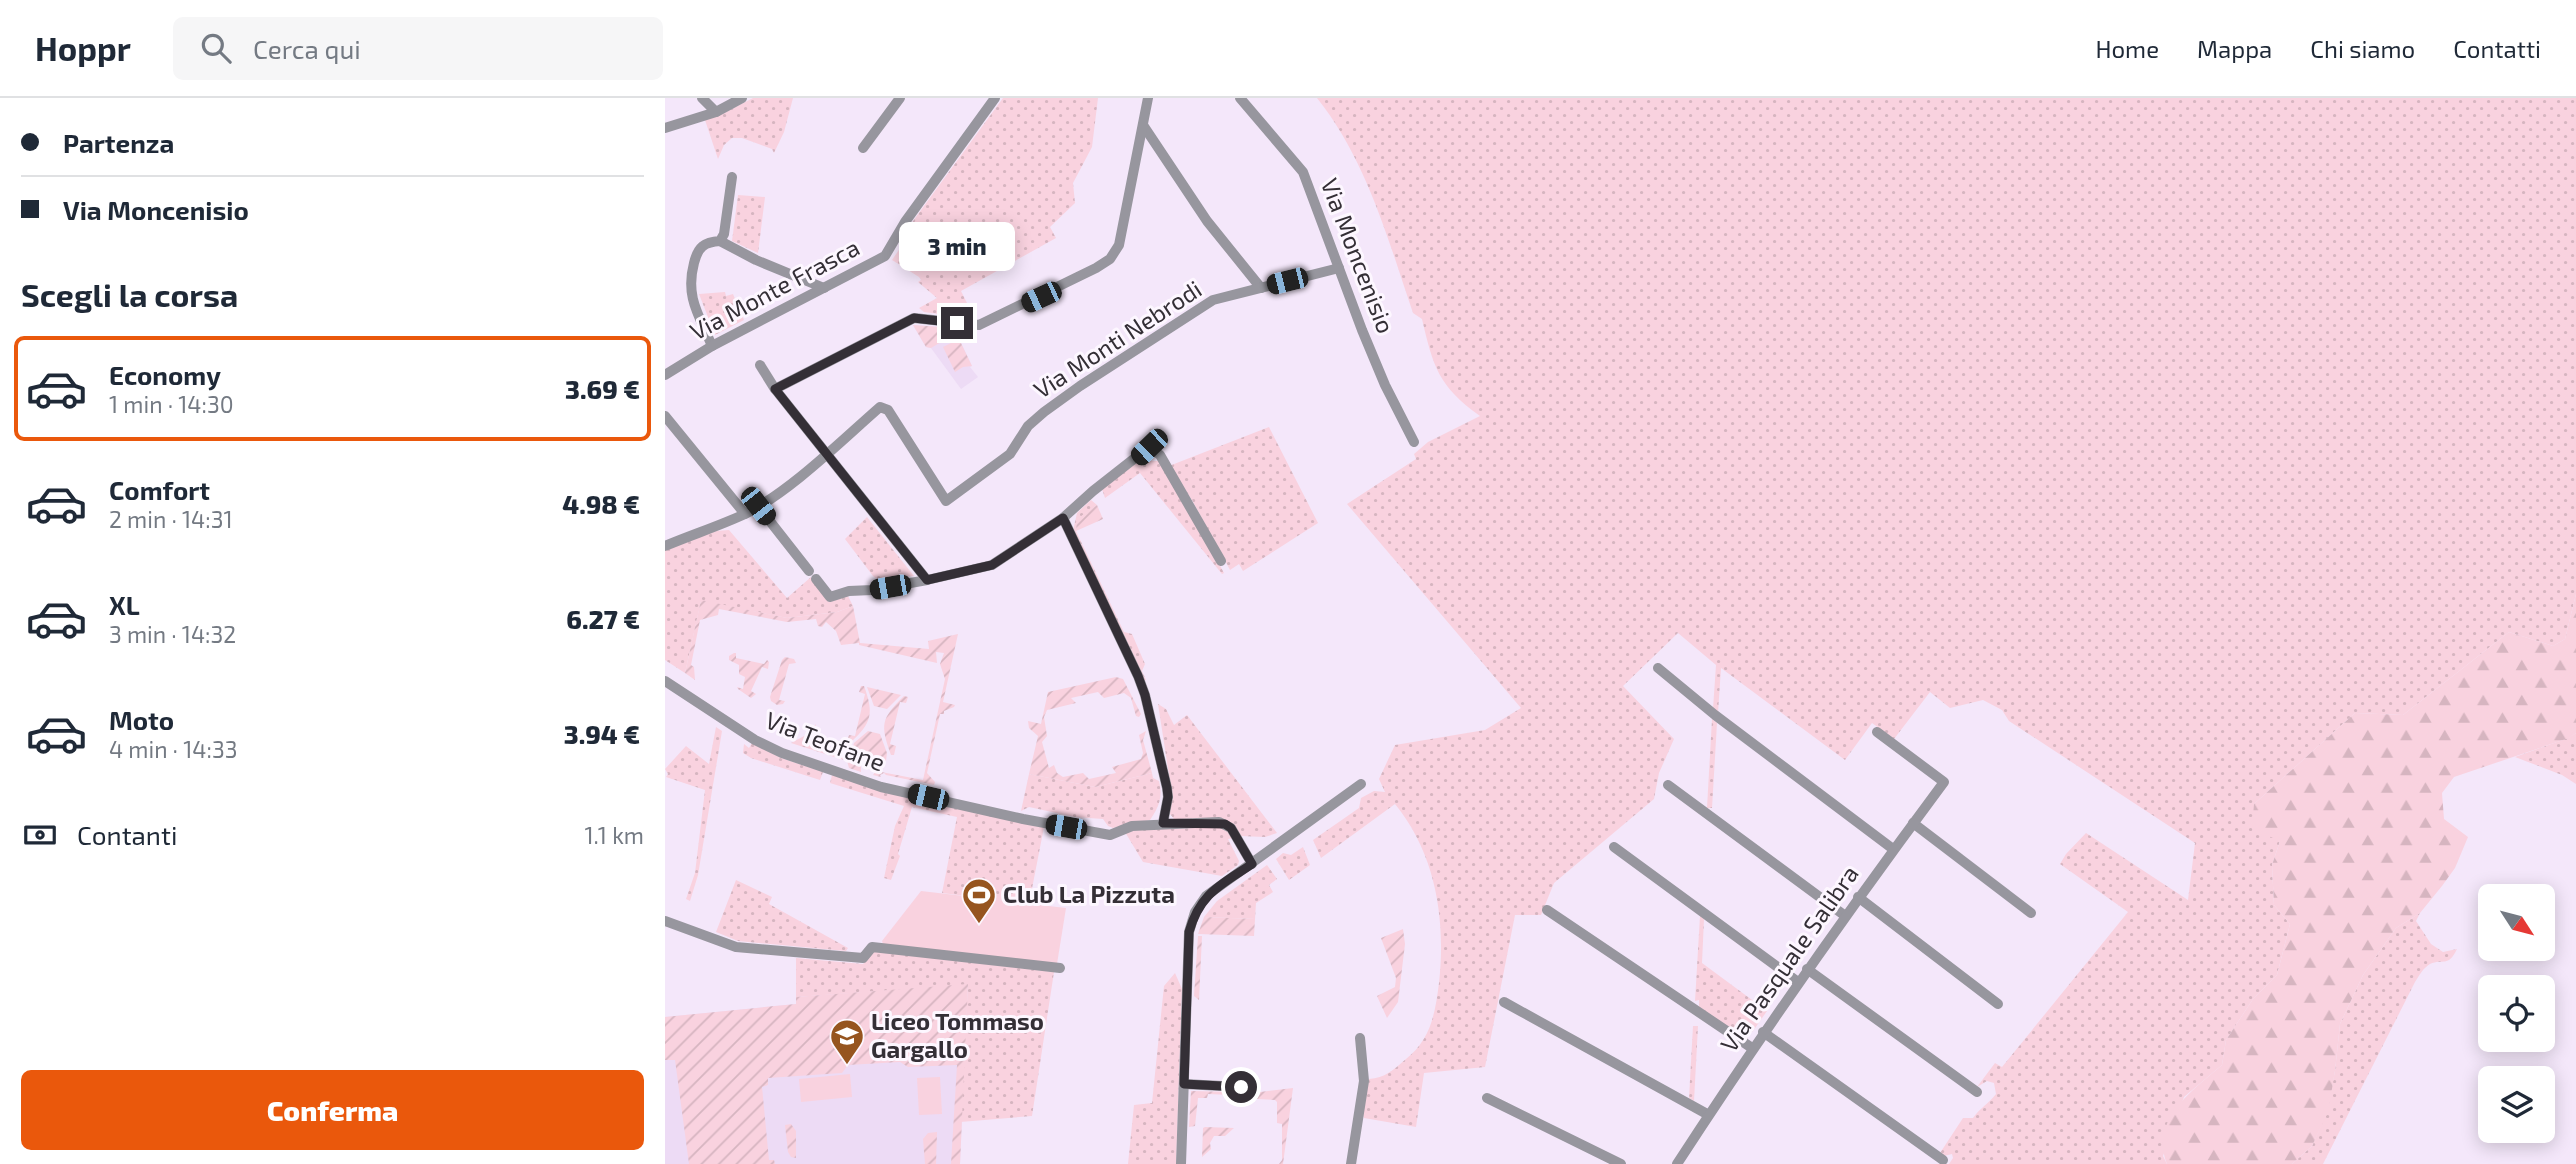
<!DOCTYPE html>
<html lang="it">
<head>
<meta charset="utf-8">
<style>
  :root { --surface:#fff; --page:#f6f6f7; --text:#1f2937; --muted:#747a83; --line:#e0e1e3; --accent:#ea580c }
  body { margin:0; font-family:"Exo 2",sans-serif; background:var(--page); color:var(--text); height:100vh; display:flex; flex-direction:column; font-size:26px; white-space:nowrap }
  * { box-sizing:border-box; margin:0 }
  p { font-size:23px; color:var(--muted) }
  .icon { flex:none; width:38px; height:38px; fill:none; stroke:currentColor; stroke-width:2; stroke-linecap:round; stroke-linejoin:round }
  .map { position:relative; flex:1; overflow:hidden }
  .panel { display:flex; flex-direction:column; background:var(--surface); width:665px }
  .panel>* { flex:none }
  .banner { display:grid; align-content:center; height:154px; padding:0 21px; background:var(--surface) }
  .needle { width:46px; rotate:126deg }
  .buttons { position:absolute; left:1813px; top:786px; display:grid; gap:14px }
  .buttons a { display:grid; place-items:center; width:77px; height:77px; border-radius:10px; background:var(--surface); box-shadow:0 4px 18px #0003; font-size:35px }
  .end { position:absolute; width:32px; height:32px; margin:-16px; border:9px solid #342f36; background:#fff; box-shadow:0 0 0 4px #fff }
  .from { border-radius:50% }
  .bubble { position:absolute; height:49px; border-radius:10px; background:var(--surface); box-shadow:0 4px 18px #0003; font-size:23px; font-weight:800; line-height:49px; text-align:center }
  .car { position:absolute; width:21px; height:42px; margin:-21px -10px; border-radius:9px; box-shadow:0 0 5px 2px #0007; background:linear-gradient(#222 24%,#8ab4d8 0 40%,#222 0 76%,#8ab4d8 0 86%,#222 0) }
  .banner b { display:flex; align-items:center; gap:24px; height:66px; font-size:26px }
  .banner b+b { border-top:2px solid var(--line) }
  .banner i { width:18px; height:18px; background:var(--text) }
  ul { padding:0; list-style:none }
  li { display:flex; align-items:center; gap:21px; height:105px; margin:0 14px 10px; padding:0 7px; border:4px solid transparent; border-radius:10px }
  li div { flex:1 }
  li b { display:block; font-size:26px }
  li em { font-style:normal; font-weight:800 }
  li.selected { border-color:var(--accent) }
  li>.icon { width:63px; height:63px; stroke-width:1.5 }
  h2 { padding:0 21px; font-size:32px; line-height:84px }
  .pay { display:flex; align-items:center; gap:18px; height:77px; padding:0 21px; font-size:26px }
  .pay p { margin-inline-start:auto }
  .action { display:flex; gap:14px; margin-top:auto; padding:14px 21px }
  .action a { flex:1; height:80px; border-radius:10px; background:var(--accent); color:#fff; font-size:28px; font-weight:800; line-height:80px; text-align:center }
  header { display:flex; align-items:center; gap:42px; box-sizing:border-box; height:98px; padding:0 35px; background:var(--surface); border-bottom:2px solid var(--line) }
  header strong { font-size:33px }
  nav { display:flex; gap:38px; margin-inline-start:auto; font-size:24px }
  .search { width:490px; height:63px; background:var(--page); display:flex; align-items:center; gap:18px; box-sizing:border-box; padding:0 24px; border-radius:10px; color:var(--muted); font-size:26px }
  main { display:flex; flex:1; min-height:0 }
  .map>svg:first-child { display:block }
  .built { fill:#eddbf5 }
  .grass { fill:url(#grass-dots) }
  .forest { fill:url(#forest-firs) }
  .park { fill:#f9d2df }
  .garden { fill:url(#garden-furrows) }
  .lines { fill:none; stroke-linecap:round; stroke-linejoin:round }
  .minor { stroke:#97969e; stroke-width:10 }
  .route { stroke:#342f36; stroke-width:9 }
  .labels { text-anchor:middle; stroke-width:6; stroke-linejoin:round; paint-order:stroke }
  .street-label { font-size:24px; fill:#342f36; stroke:#fdf7ff }
  .poi-label { font-size:24px; font-weight:bold; fill:#342f36; stroke:#fdf7ff; text-anchor:start }
</style>
</head>
<body>
<header>
<strong>Hoppr</strong>
<div class="search"><svg class="icon" aria-label="search" viewBox="0 0 24 24"><circle cx="10" cy="10" r="6"/><path d="M15 15l6 6"/></svg>Cerca qui</div>
<nav><a>Home</a><a>Mappa</a><a>Chi siamo</a><a>Contatti</a></nav>
</header>
<main>
<section class="panel">
<div class="banner">
<b><i class="from"></i>Partenza</b>
<b><i></i>Via Moncenisio</b>
</div>
<h2>Scegli la corsa</h2>
<ul>
<li class="selected"><svg class="icon" aria-label="car" viewBox="0 0 24 24"><path d="M5 17H2v-5l4-1 3-4h7l3 4 3 1v5h-3M9 17h6M6 11h13"/><circle cx="7" cy="17" r="2"/><circle cx="17" cy="17" r="2"/></svg><div><b>Economy</b><p>1 min · 14:30</p></div><em>3.69 €</em></li>
<li><svg class="icon" aria-label="car" viewBox="0 0 24 24"><path d="M5 17H2v-5l4-1 3-4h7l3 4 3 1v5h-3M9 17h6M6 11h13"/><circle cx="7" cy="17" r="2"/><circle cx="17" cy="17" r="2"/></svg><div><b>Comfort</b><p>2 min · 14:31</p></div><em>4.98 €</em></li>
<li><svg class="icon" aria-label="car" viewBox="0 0 24 24"><path d="M5 17H2v-5l4-1 3-4h7l3 4 3 1v5h-3M9 17h6M6 11h13"/><circle cx="7" cy="17" r="2"/><circle cx="17" cy="17" r="2"/></svg><div><b>XL</b><p>3 min · 14:32</p></div><em>6.27 €</em></li>
<li><svg class="icon" aria-label="car" viewBox="0 0 24 24"><path d="M5 17H2v-5l4-1 3-4h7l3 4 3 1v5h-3M9 17h6M6 11h13"/><circle cx="7" cy="17" r="2"/><circle cx="17" cy="17" r="2"/></svg><div><b>Moto</b><p>4 min · 14:33</p></div><em>3.94 €</em></li>
</ul>
<div class="pay"><svg class="icon" aria-label="cash" viewBox="0 0 24 24"><path d="M3 7h18v10H3z"/><circle cx="12" cy="12" r="2"/></svg>Contanti<p>1.1 km</p></div>
<div class="action"><a>Conferma</a></div>
</section>
<div class="map">
<svg width="1911" height="1066" viewBox="0 0 1911 1066">
  <defs>
    <pattern id="grass-dots" width="8" height="8" patternUnits="userSpaceOnUse" patternTransform="scale(1.75)"><rect width="8" height="8" fill="#f9d2df"/><path d="M2 2h.1M6 6h.1" fill="none" stroke="#d6b5c0" stroke-width="1.8" stroke-linecap="round"/></pattern>
    <pattern id="forest-firs" width="22" height="20" patternUnits="userSpaceOnUse" patternTransform="scale(1.75)"><rect width="22" height="20" fill="#f9d2df"/><path d="M5 1l3.5 6h-7zM16 11l3.5 6h-7z" fill="#d6b5c0"/></pattern>
    <pattern id="garden-furrows" width="10" height="10" patternUnits="userSpaceOnUse" patternTransform="scale(1.75)"><rect width="10" height="10" fill="#f9d2df"/><path d="M-1 1l2-2M0 10L10 0M9 11l2-2" fill="none" stroke="#d6b5c0"/></pattern>
  </defs>
  <rect width="100%" height="100%" fill="#f4e7fa"/>
  <!-- built -->
  <g class="built">
    <path d="M 248,227 L 289,230 L 307,268 L 305,269 L 313,279 L 296,291 L 266,250 L 261,249 Z"/>
    <path d="M 303,886 L 295,1066 L 0,1066 L 0,919 L 131,906 L 131,899 Z"/>
  </g>
  <!-- grass -->
  <g class="grass">
    <path d="M 88,0 L 128,0 L 119,34 L 109,55 L 107,51 L 77,40 L 67,40 L 59,47 L 53,61 L 40,22 L 59,15 Z"/>
    <path d="M 338,0 L 433,0 L 427,49 L 408,85 L 410,105 L 385,129 L 391,140 L 296,193 L 310,221 L 259,214 L 254,210 L 272,200 L 253,184 L 256,182 L 254,179 L 227,162 L 240,143 L 240,134 Z"/>
    <path d="M 652,0 L 1911,0 L 1911,496 L 1900,541 L 1888,548 L 1844,534 L 1738,617 L 1690,615 L 1589,706 L 1615,743 L 1607,767 L 1609,807 L 1625,826 L 1612,877 L 1588,901 L 1561,942 L 1557,967 L 1519,999 L 1498,1058 L 1502,1066 L 1284,1066 L 1288,1060 L 1287,1056 L 1279,1058 L 1275,1055 L 1298,1020 L 1308,1020 C 1315,1010 1324,1005 1331,996 L 1329,985 L 1322,983 L 1312,989 L 1330,965 L 1337,969 L 1463,814 L 1395,766 L 1401,756 L 1421,735 L 1523,802 L 1530,745 L 1344,623 L 1337,612 L 1318,602 L 1285,610 L 1265,594 L 1229,641 L 1207,625 L 1180,662 L 1056,570 L 1053,615 L 1048,611 L 1051,567 L 1013,535 L 958,588 L 1009,641 L 994,675 L 989,701 L 889,785 L 876,817 L 850,817 L 820,969 L 759,975 L 751,1029 L 699,1020 L 697,1014 L 704,981 C 720,980 728,972 741,961 C 766,941 770,916 774,885 C 781,822 771,756 730,706 L 656,760 L 648,742 L 694,710 L 696,700 L 709,693 L 720,694 L 714,681 L 730,647 L 820,632 L 856,610 L 682,406 L 751,361 L 749,356 L 763,344 L 815,318 C 773,288 768,268 757,221 L 748,215 C 723,141 701,61 652,0 Z"/>
    <path d="M 73,97 L 100,99 L 93,155 L 67,143 Z"/>
    <path d="M 60,194 L 61,198 L 68,196 L 79,222 L 50,237 L 34,196 Z"/>
    <path d="M 604,329 L 653,425 L 578,473 L 574,466 L 565,472 L 527,402 L 504,368 Z"/>
    <path d="M 474,363 L 493,363 L 523,408 L 559,475 L 557,476 L 475,375 L 440,400 L 437,391 Z"/>
    <path d="M 426,402 L 432,407 L 413,421 L 411,433 L 459,534 L 467,536 L 480,566 L 477,573 L 481,582 L 479,583 L 408,433 L 412,415 Z"/>
    <path d="M 202,419 L 249,478 L 212,481 L 208,478 L 180,441 Z"/>
    <path d="M 64,432 L 122,500 L 146,479 L 164,504 L 183,498 L 188,508 L 172,514 L 122,520 L 36,503 L 20,575 L 0,562 L 0,451 L 51,433 Z"/>
    <path d="M 493,606 L 501,611 L 509,627 L 522,617 L 612,735 L 600,739 L 575,738 L 570,728 L 509,721 L 505,716 L 506,690 Z"/>
    <path d="M 1047,621 L 1052,625 L 1047,710 L 1042,710 Z"/>
    <path d="M 51,629 L 57,633 L 33,777 L 25,803 L 21,801 L 30,775 L 40,692 L 1,679 L 3,676 L 0,671 L 21,648 L 44,666 Z"/>
    <path d="M 1911,635 L 1911,686 L 1897,677 L 1850,659 L 1903,640 Z"/>
    <path d="M 87,645 L 116,660 L 158,674 L 155,682 L 86,660 L 78,655 L 79,646 L 84,650 Z"/>
    <path d="M 487,675 L 488,680 L 494,683 C 498,699 494,709 485,722 L 448,730 L 443,728 L 438,721 L 410,719 L 364,709 L 356,713 L 364,676 L 430,689 Z"/>
    <path d="M 167,677 L 379,729 L 364,806 L 277,795 L 292,719 L 247,709 L 233,756 L 235,758 L 226,782 L 219,780 L 230,728 L 239,708 L 165,685 Z"/>
    <path d="M 552,729 L 559,729 L 569,740 L 563,741 L 574,763 L 573,767 L 557,778 L 478,764 L 460,734 L 469,732 Z"/>
    <path d="M 638,749 L 645,767 L 624,782 L 611,761 L 618,755 L 626,757 Z"/>
    <path d="M 602,767 L 612,781 L 604,787 L 608,794 L 591,805 L 590,821 L 539,819 L 552,803 Z"/>
    <path d="M 71,782 L 107,799 L 104,806 L 183,850 L 181,853 L 73,843 L 51,834 Z"/>
    <path d="M 1755,815 L 1751,823 L 1766,846 L 1778,854 L 1792,851 C 1783,870 1778,860 1765,866 C 1758,870 1754,878 1750,884 L 1658,1066 L 1627,1066 L 1647,1048 L 1662,1014 L 1670,973 L 1675,926 L 1698,877 L 1731,830 Z"/>
    <path d="M 1035,818 L 1039,821 L 1037,865 L 1102,913 L 1088,933 L 1083,936 L 1082,942 L 1034,909 L 1034,902 L 1030,903 Z"/>
    <path d="M 208,853 L 389,874 L 367,1018 L 295,1024 L 303,887 L 131,899 L 131,860 L 198,866 Z"/>
    <path d="M 510,875 L 517,891 L 511,1066 L 463,1066 L 469,1007 L 487,1005 L 499,888 Z"/>
    <path d="M 1028,928 L 1033,928 L 1029,1003 L 1024,1000 Z"/>
  </g>
  <!-- forest -->
  <path class="forest" d="M 1911,496 L 1911,635 L 1904,640 L 1789,679 L 1777,695 L 1779,721 L 1803,739 L 1790,770 L 1777,788 L 1755,815 L 1731,830 L 1698,877 L 1675,926 L 1670,973 L 1663,1014 L 1647,1048 L 1627,1066 L 1502,1066 C 1484,1022 1528,992 1557,967 L 1561,942 L 1588,901 L 1612,877 L 1625,826 L 1609,807 L 1607,767 L 1615,743 L 1587,731 L 1589,706 L 1690,615 L 1738,617 L 1844,534 L 1888,548 L 1900,541 Z"/>
  <!-- park -->
  <g class="park">
    <path d="M 256,793 L 401,810 L 392,866 L 218,846 L 217,843 Z"/>
    <path d="M 185,976 L 187,999 L 136,1004 L 134,981 Z"/>
    <path d="M 275,979 L 277,1016 L 254,1017 L 252,980 Z"/>
  </g>
  <!-- garden -->
  <g class="garden">
    <path d="M 248,227 L 289,230 L 291,235 L 266,250 L 261,249 Z"/>
    <path d="M 294,241 L 307,268 L 298,269 L 290,274 L 278,249 Z"/>
    <path d="M 432,407 L 438,421 L 411,433 L 412,421 Z"/>
    <path d="M 36,502 L 122,520 L 172,514 L 188,508 L 195,545 L 264,551 L 263,543 L 293,536 L 278,604 L 290,607 L 289,609 L 279,613 L 279,616 L 275,616 L 262,675 L 270,684 L 269,687 L 221,677 L 219,675 L 215,677 L 216,679 L 208,677 L 211,673 L 258,682 L 280,581 L 275,566 L 279,555 L 271,554 L 272,565 L 194,547 L 194,545 L 176,547 L 171,533 L 161,524 L 157,529 L 153,528 L 151,521 L 122,524 L 54,511 L 53,517 L 35,522 L 26,567 L 29,569 L 30,582 L 20,575 Z"/>
    <path d="M 69,555 L 71,555 L 71,560 L 99,566 L 102,562 L 104,564 L 103,571 L 97,569 L 86,593 L 91,596 L 86,600 L 73,591 L 72,589 L 78,591 L 80,579 L 74,576 L 74,567 L 64,562 L 64,558 Z"/>
    <path d="M 120,559 L 129,561 L 131,565 L 124,566 L 114,602 L 120,603 L 118,606 L 112,607 L 106,603 L 105,599 L 117,562 Z"/>
    <path d="M 451,579 L 458,581 L 476,616 L 474,619 L 471,618 L 466,600 L 459,595 L 439,600 L 433,594 L 406,600 L 411,605 L 382,612 L 379,619 L 382,638 L 377,644 L 384,670 L 389,667 L 392,675 L 398,679 L 418,675 L 424,681 L 451,675 L 447,669 L 476,661 L 478,655 L 474,637 L 481,633 L 478,642 L 487,675 L 430,689 L 364,676 L 373,638 L 364,630 L 363,623 L 376,626 L 383,594 Z"/>
    <path d="M 196,588 L 199,588 C 209,615 207,625 186,644 L 182,643 L 184,637 L 190,638 L 200,596 L 194,594 Z"/>
    <path d="M 202,589 L 236,597 L 222,611 L 209,608 Z"/>
    <path d="M 239,598 L 243,599 L 241,605 L 235,604 L 225,646 L 231,648 L 229,657 L 226,657 C 215,626 216,621 239,598 Z"/>
    <path d="M 151,626 L 146,649 L 196,666 L 196,674 L 184,670 L 182,663 L 126,645 L 141,637 Z"/>
    <path d="M 203,633 L 215,636 L 222,655 L 221,663 L 187,652 L 189,645 Z"/>
    <path d="M 539,819 L 590,821 L 589,838 L 533,836 Z"/>
    <path d="M 738,831 L 740,846 L 733,904 L 722,920 L 712,898 L 730,889 L 731,880 L 716,840 Z"/>
    <path d="M 533,838 L 537,838 L 534,902 L 529,898 Z"/>
    <path d="M 303,886 L 295,1066 L 286,1066 L 292,967 L 243,969 L 235,964 L 183,967 L 177,975 L 103,980 L 103,987 L 97,989 L 104,1062 L 109,1062 L 110,1066 L 24,1066 L 10,962 L 0,962 L 0,919 L 131,906 L 131,899 Z"/>
    <path d="M 628,990 L 618,1066 L 614,1066 L 617,1062 L 617,1026 L 612,1025 L 612,1004 L 610,1002 L 592,1001 L 587,995 Z"/>
    <path d="M 526,993 L 572,994 L 578,996 L 574,1001 L 568,1001 L 565,997 L 543,996 L 542,1000 L 533,1000 L 530,1028 L 524,1029 Z"/>
    <path d="M 126,1026 L 131,1033 L 131,1060 L 126,1059 L 123,1054 L 120,1027 Z"/>
    <path d="M 538,1030 L 540,1029 L 569,1030 L 560,1038 L 549,1038 L 545,1045 L 546,1051 L 537,1059 Z"/>
    <path d="M 272,1034 L 271,1066 L 260,1066 L 258,1041 L 263,1035 Z"/>
  </g>
  <g class="lines">
    <!-- minor -->
    <g class="minor">
      <path d="M 37,0 L 51,14"/>
      <path d="M 575,0 L 638,74 L 697,232 L 720,287 L 749,344"/>
      <path d="M 478,27 L 542,123 L 596,190"/>
      <path d="M 0,30 L 51,14 L 77,0"/>
      <path d="M 198,50 L 235,0"/>
      <path d="M 55,143 L 91,162 L 159,190"/>
      <path d="M 47,248 C 34,217 20,199 29,165 C 33,149 39,144 55,143 L 59,136 L 67,79"/>
      <path d="M 95,267 L 110,291"/>
      <path d="M 0,277 L 47,248 L 220,158 L 240,124 L 330,0"/>
      <path d="M 0,318 L 80,416"/>
      <path d="M 93,408 L 144,473"/>
      <path d="M 398,420 L 473,578 L 480,597 L 502,690 L 503,699 L 498,725"/>
      <path d="M 0,448 C 26,437 54,428 80,416 C 125,394 177,342 215,309 L 223,312 L 281,403 L 345,356 L 363,328 L 379,314 L 415,288 L 548,202 L 674,170"/>
      <path d="M 151,481 L 165,499 L 184,493 L 207,492 L 262,482 L 327,467 L 398,420 L 428,393 L 484,349 L 495,357 L 556,463"/>
      <path d="M 262,482 L 110,291 L 249,220 L 314,227 L 431,170 L 445,161 L 454,147 L 483,0"/>
      <path d="M 993,570 L 1050,617 L 1228,751"/>
      <path d="M 0,583 L 90,642 L 117,655 L 216,689 L 358,721 L 445,737 L 467,728 L 554,724 L 566,730 L 587,766"/>
      <path d="M 1003,687 L 1179,817"/>
      <path d="M 1248,725 L 1366,815"/>
      <path d="M 949,749 L 1133,884"/>
      <path d="M 1193,799 L 1333,906"/>
      <path d="M 882,812 L 1087,950"/>
      <path d="M 0,823 L 71,849 L 198,860 L 207,849 L 395,870"/>
      <path d="M 1142,871 L 1312,994"/>
      <path d="M 839,904 L 1042,1016"/>
      <path d="M 1098,934 L 1278,1062"/>
      <path d="M 519,986 L 576,989"/>
      <path d="M 822,1000 L 956,1066"/>
      <path d="M 516,1066 L 524,834 L 530,814 L 541,798 L 696,686"/>
      <path d="M 686,1066 L 699,983 L 695,940"/>
      <path d="M 1012,1066 C 1097,935 1186,809 1279,684 L 1212,634"/>
    </g>
  </g>
  <g class="lines">
    <!-- route -->
    <path class="route" d="M 292,225 L 249,220 L 110,291 L 262,482 L 327,467 L 398,420 L 473,578 L 480,597 L 502,690 L 503,699 L 498,725 L 560,726 L 566,730 L 587,766 C 556,787 535,795 524,834 L 519,986 L 576,989"/>
  </g>
  <!-- icons -->
  <defs>
    <g id="stadium-pin" transform="scale(1.75)"><path d="M0 17L-7.5 6A9.5 9.5 0 1 1 7.5 6Z" fill="#96551f" stroke="#fdf7ff"/><path d="M0-5a6.5 5 0 1 0 0 10a6.5 5 0 1 0 0-10ZM-3.5-1.8h7v3.6h-7Z" fill="#fff"/></g>
    <g id="school-pin" transform="scale(1.75)"><path d="M0 17L-7.5 6A9.5 9.5 0 1 1 7.5 6Z" fill="#96551f" stroke="#fdf7ff"/><path d="M0-5L7-2L0 1L-7-2ZM-4 1L0 2.5L4 1V4Q0 6-4 4Z" fill="#fff"/></g>
  </defs>
  <g fill-rule="evenodd">
    <use href="#stadium-pin" x="314" y="797"/>
    <use href="#school-pin" x="182" y="938"/>
  </g>
  <g class="labels">
    <!-- street labels -->
    <g class="street-label">
      <text transform="translate(692 158) rotate(69)" y="8">Via Moncenisio</text>
      <text transform="translate(110 192) rotate(-28)" y="8">Via Monte Frasca</text>
      <text transform="translate(453 242) rotate(-33)" y="8">Via Monti Nebrodi</text>
      <text transform="translate(160 644) rotate(21)" y="8">Via Teofane</text>
      <text transform="translate(1125 861) rotate(-55)" y="8">Via Pasquale Salibra</text>
    </g>
    <!-- poi labels -->
    <g class="poi-label">
      <text x="338" y="805">Club La Pizzuta</text>
      <text x="206" y="932">Liceo Tommaso<tspan x="206" dy="28">Gargallo</tspan></text>
    </g>
  </g>
</svg>
<div class="buttons">
<a><svg class="needle" viewBox="-14 -14 28 28"><path d="M0-13l5 13h-10z" fill="#e53935"/><path d="M0 13l5-13h-10z" fill="#747a83"/></svg></a>
<a><svg class="icon" aria-label="locate" viewBox="0 0 24 24"><circle cx="12" cy="12" r="6"/><path d="M12 2v4M12 18v4M2 12h4M18 12h4"/></svg></a>
<a><svg class="icon" aria-label="layers" viewBox="0 0 24 24"><path d="M12 4l9 5-9 5-9-5zM3 14l9 5 9-5"/></svg></a>
</div>
<i class="end from" style="left:576px;top:989px"></i>
<i class="end" style="left:292px;top:225px"></i>
<div class="bubble" style="left:234px;top:124px;width:116px">3 min</div>
<i class="car" style="left:622px;top:183px;rotate:256deg"></i>
<i class="car" style="left:376px;top:199px;rotate:245deg"></i>
<i class="car" style="left:484px;top:349px;rotate:226deg"></i>
<i class="car" style="left:93px;top:408px;rotate:142deg"></i>
<i class="car" style="left:225px;top:489px;rotate:260deg"></i>
<i class="car" style="left:263px;top:699px;rotate:283deg"></i>
<i class="car" style="left:401px;top:729px;rotate:280deg"></i>
</div>
</main>
</body>
</html>
